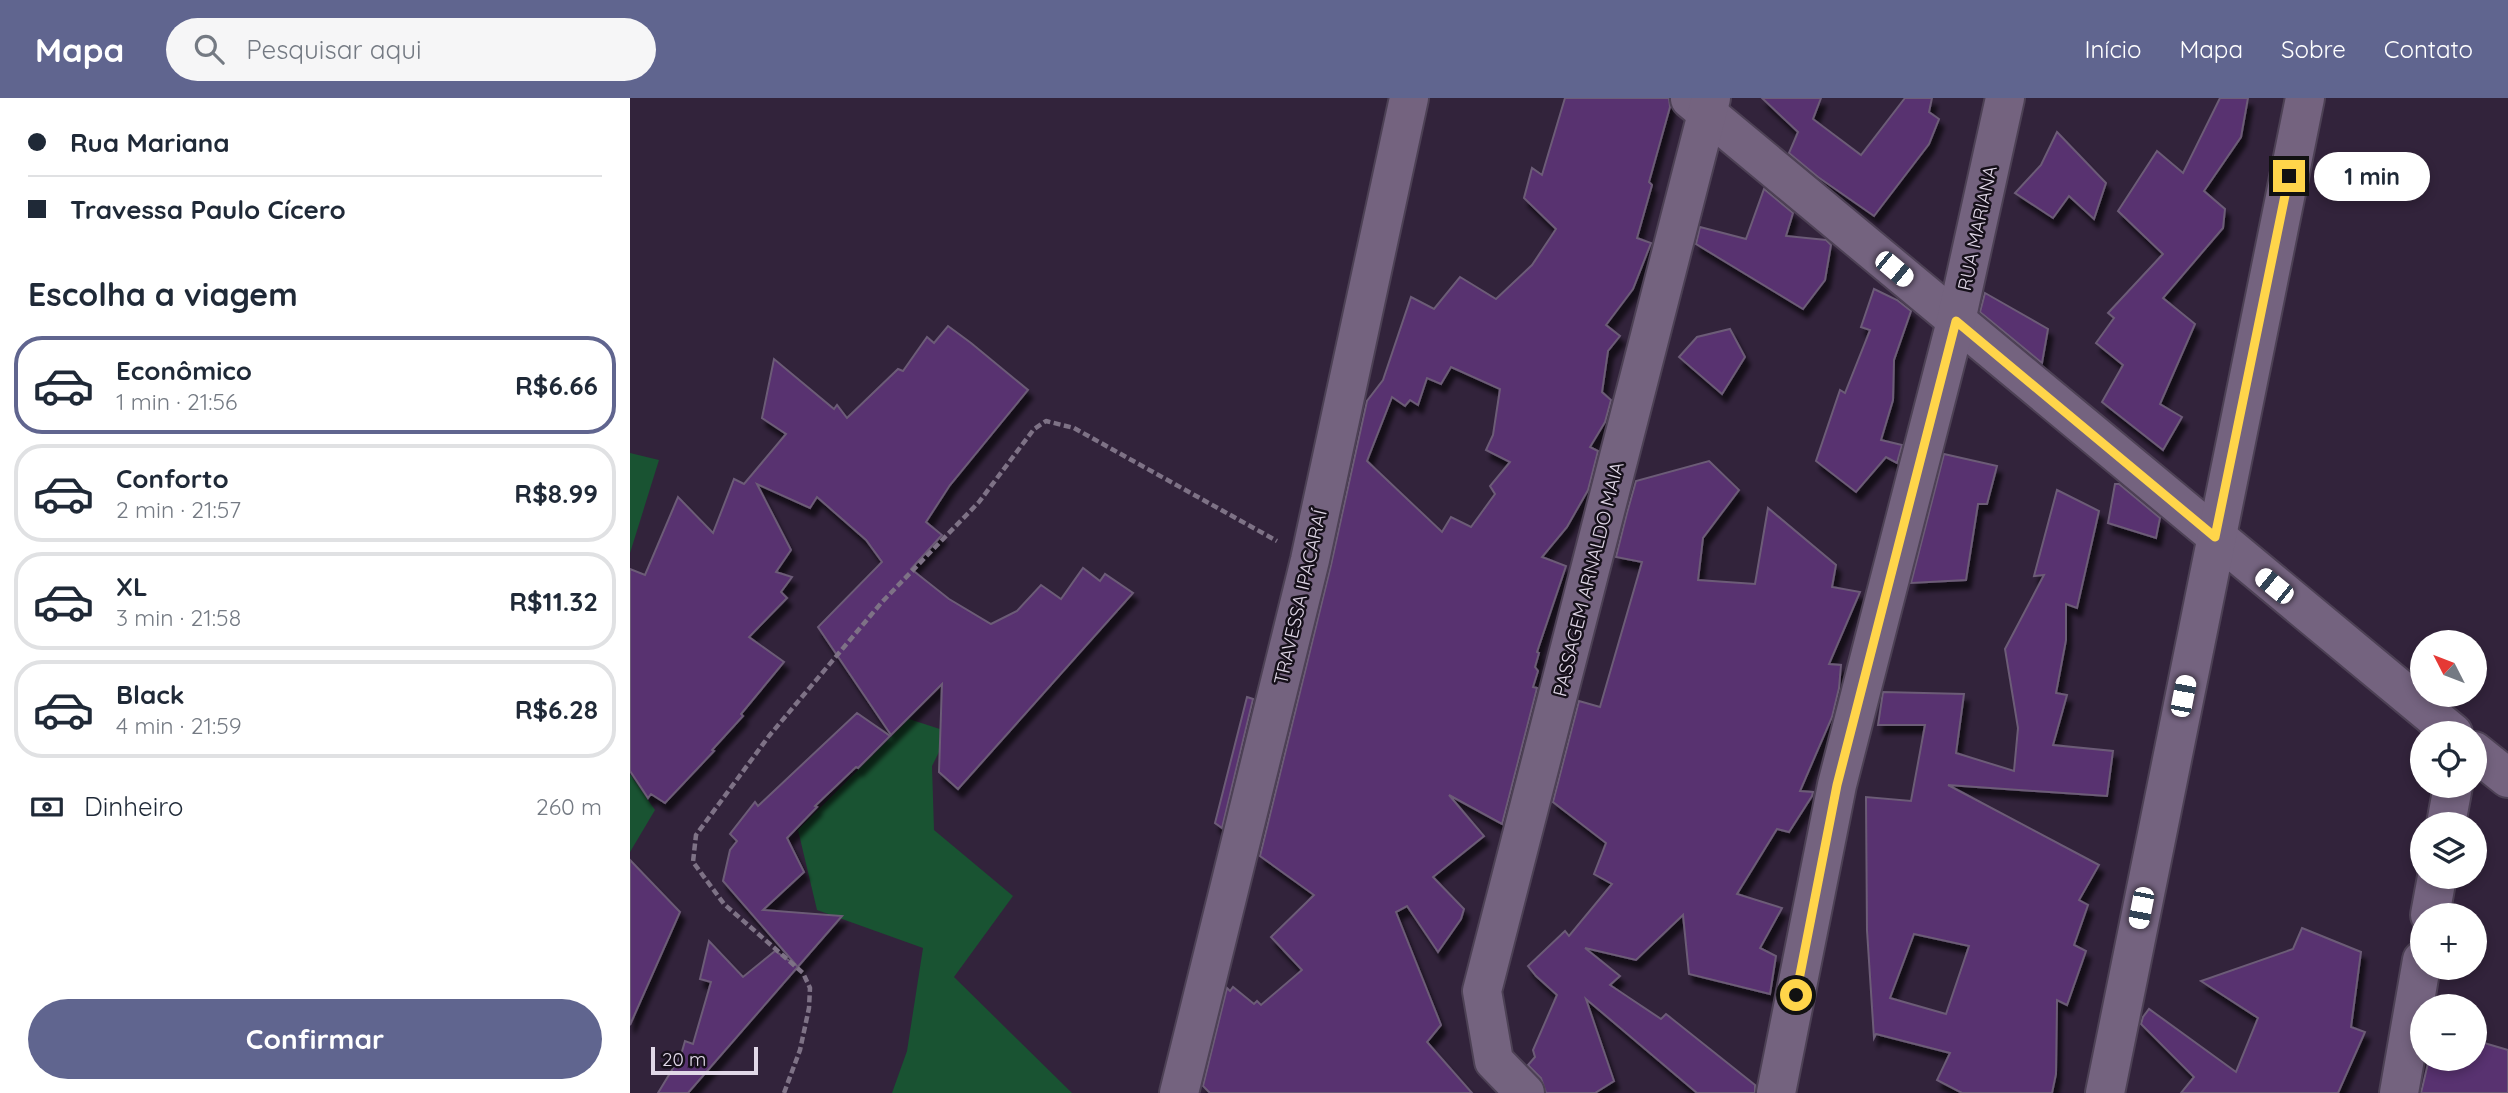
<!DOCTYPE html>
<html lang="pt">
<head>
<meta charset="utf-8">
<style>
  :root { --surface:#fff; --page:#f6f6f7; --text:#1f2937; --muted:#747a83; --line:#e0e1e3; --accent:#60658f }
  body { margin:0; font-family:Quicksand,sans-serif; background:var(--page); color:var(--text); height:100vh; display:flex; flex-direction:column; font-size:26px; white-space:nowrap }
  * { box-sizing:border-box; margin:0 }
  p { font-size:23px; color:var(--muted) }
  .icon { flex:none; width:38px; height:38px; fill:none; stroke:currentColor; stroke-width:2; stroke-linecap:round; stroke-linejoin:round }
  .map { position:relative; flex:1; overflow:hidden }
  .sheet { display:flex; flex-direction:column; background:var(--surface); width:630px }
  .sheet>* { flex:none }
  .guide { display:grid; align-content:center; height:154px; padding:0 28px; background:var(--surface) }
  .needle { width:46px; rotate:312deg }
  .fabs { position:absolute; left:1780px; top:532px; display:grid; gap:14px }
  .fabs a { display:grid; place-items:center; width:77px; height:77px; border-radius:50%; background:var(--surface); box-shadow:0 4px 10px #0003; font-size:35px }
  .scale { position:absolute; left:21px; bottom:18px; width:107px; box-sizing:border-box; padding-left:7px; border:4px solid #e1d8e8; border-top:0; font-size:19px; line-height:24px; white-space:nowrap; color:#e1d8e8; -webkit-text-stroke:5px #16101a; paint-order:stroke }
  .end { position:absolute; width:32px; height:32px; margin:-16px; border:9px solid #ffd54a; background:#111; box-shadow:0 0 0 4px #111 }
  .from { border-radius:50% }
  .bubble { position:absolute; height:49px; border-radius:24px; background:var(--surface); box-shadow:0 4px 10px #0003; font-size:23px; font-weight:700; line-height:49px; text-align:center }
  .car { position:absolute; width:21px; height:42px; margin:-21px -10px; border-radius:9px; box-shadow:0 0 5px 2px #0007; background:linear-gradient(#fff 24%,#345 0 40%,#fff 0 76%,#345 0 86%,#fff 0) }
  .guide b { display:flex; align-items:center; gap:24px; height:66px; font-size:26px }
  .guide b+b { border-top:2px solid var(--line) }
  .guide i { width:18px; height:18px; background:var(--text) }
  ul { padding:0; list-style:none }
  li { display:flex; align-items:center; gap:21px; height:98px; margin:0 14px 10px; padding:0 14px; border:4px solid var(--line); border-radius:28px }
  li div { flex:1 }
  li b { display:block; font-size:26px }
  li em { font-style:normal; font-weight:700 }
  li.active { border-color:var(--accent) }
  li>.icon { width:63px; height:63px; stroke-width:1.5 }
  h2 { padding:0 28px; font-size:32px; line-height:84px }
  .pay { display:flex; align-items:center; gap:18px; height:77px; padding:0 28px; font-size:26px }
  .pay p { margin-inline-start:auto }
  .button { display:flex; gap:14px; margin-top:auto; padding:14px 28px }
  .button a { flex:1; height:80px; border-radius:42px; background:var(--accent); color:#fff; font-size:28px; font-weight:700; line-height:80px; text-align:center }
  header { display:flex; align-items:center; gap:42px; box-sizing:border-box; height:98px; padding:0 35px; background:var(--accent); color:#fff }
  header strong { font-size:33px }
  nav { display:flex; gap:38px; margin-inline-start:auto; font-size:24px }
  .search { width:490px; height:63px; background:var(--page); display:flex; align-items:center; gap:18px; box-sizing:border-box; padding:0 24px; border-radius:38px; color:var(--muted); font-size:26px }
  main { display:flex; flex:1; min-height:0 }
  .map>svg:first-child { display:block }
  .green { fill:#195332 }
  .building { fill:#58306f; stroke:#6c5c77; stroke-width:2; fill-rule:evenodd; filter:url(#shadow) }
  .lines { fill:none; stroke-linecap:round; stroke-linejoin:round }
  .minor-casing { stroke:#4d4155; stroke-width:42 }
  .path { stroke:#7e7286; stroke-width:4.5; stroke-dasharray:7 3.5; stroke-linecap:butt }
  .minor { stroke:#74637f; stroke-width:38 }
  .route { stroke:#ffd54a; stroke-width:9 }
  .labels { text-anchor:middle; stroke-width:5; stroke-linejoin:round; paint-order:stroke }
  .street-label { font-size:19px; fill:#e1d8e8; stroke:#16101a }
</style>
</head>
<body>
<header>
<strong>Mapa</strong>
<div class="search"><svg class="icon" aria-label="search" viewBox="0 0 24 24"><circle cx="10" cy="10" r="6"/><path d="M15 15l6 6"/></svg>Pesquisar aqui</div>
<nav><a>Início</a><a>Mapa</a><a>Sobre</a><a>Contato</a></nav>
</header>
<main>
<section class="sheet">
<div class="guide">
<b><i class="from"></i>Rua Mariana</b>
<b><i></i>Travessa Paulo Cícero</b>
</div>
<h2>Escolha a viagem</h2>
<ul>
<li class="active"><svg class="icon" aria-label="car" viewBox="0 0 24 24"><path d="M5 17H2v-5l4-1 3-4h7l3 4 3 1v5h-3M9 17h6M6 11h13"/><circle cx="7" cy="17" r="2"/><circle cx="17" cy="17" r="2"/></svg><div><b>Econômico</b><p>1 min · 21:56</p></div><em>R$6.66</em></li>
<li><svg class="icon" aria-label="car" viewBox="0 0 24 24"><path d="M5 17H2v-5l4-1 3-4h7l3 4 3 1v5h-3M9 17h6M6 11h13"/><circle cx="7" cy="17" r="2"/><circle cx="17" cy="17" r="2"/></svg><div><b>Conforto</b><p>2 min · 21:57</p></div><em>R$8.99</em></li>
<li><svg class="icon" aria-label="car" viewBox="0 0 24 24"><path d="M5 17H2v-5l4-1 3-4h7l3 4 3 1v5h-3M9 17h6M6 11h13"/><circle cx="7" cy="17" r="2"/><circle cx="17" cy="17" r="2"/></svg><div><b>XL</b><p>3 min · 21:58</p></div><em>R$11.32</em></li>
<li><svg class="icon" aria-label="car" viewBox="0 0 24 24"><path d="M5 17H2v-5l4-1 3-4h7l3 4 3 1v5h-3M9 17h6M6 11h13"/><circle cx="7" cy="17" r="2"/><circle cx="17" cy="17" r="2"/></svg><div><b>Black</b><p>4 min · 21:59</p></div><em>R$6.28</em></li>
</ul>
<div class="pay"><svg class="icon" aria-label="cash" viewBox="0 0 24 24"><path d="M3 7h18v10H3z"/><circle cx="12" cy="12" r="2"/></svg>Dinheiro<p>260 m</p></div>
<div class="button"><a>Confirmar</a></div>
</section>
<div class="map">
<svg width="1878" height="995" viewBox="0 0 1878 995">
  <defs>
    <filter id="shadow"><feDropShadow dx="4.5" dy="8" stdDeviation="2" flood-color="#0009"/></filter>
  </defs>
  <rect width="100%" height="100%" fill="#32233b"/>
  <!-- green -->
  <g class="green">
    <path d="M 0,355 L 29,362 L 0,455 Z"/>
    <path d="M 279,621 L 319,634 L 302,668 L 304,732 L 383,798 L 324,879 L 442,995 L 262,995 L 277,953 L 293,850 L 187,812 L 168,732 Z"/>
    <path d="M 0,676 L 25,712 L 0,754 Z"/>
  </g>
  <!-- building -->
  <g class="building">
    <path d="M 935,0 L 1039,0 L 1040,9 L 1019,84 L 1022,87 L 1007,140 L 1021,145 L 1003,191 L 976,227 L 990,238 L 978,253 L 972,294 L 981,302 L 975,324 L 960,349 L 968,353 L 958,392 L 937,429 L 912,459 L 936,468 L 907,554 L 909,555 L 905,569 L 908,573 L 903,589 L 907,590 L 872,726 L 819,697 L 854,738 L 803,779 L 834,811 L 831,821 L 808,854 L 777,808 L 766,814 L 811,927 L 797,944 L 842,995 L 580,995 L 573,988 L 597,890 L 600,893 L 603,889 L 624,906 L 627,903 L 631,907 L 672,872 L 641,839 L 684,797 L 630,758 L 701,467 L 737,303 L 753,282 L 781,199 L 804,211 L 830,179 L 866,201 L 902,167 L 926,131 L 894,100 L 902,70 L 912,77 ZM 821,269 L 870,291 L 863,337 L 856,352 L 880,364 L 860,388 L 865,396 L 841,429 L 821,419 L 812,434 L 737,363 L 762,299 L 775,308 L 780,302 L 788,307 L 797,280 L 811,286 Z"/>
    <path d="M 1132,0 L 1191,0 L 1183,21 L 1231,57 L 1275,0 L 1302,0 L 1299,14 L 1309,21 L 1299,46 L 1244,118 L 1188,79 L 1159,55 L 1168,34 Z"/>
    <path d="M 1590,0 L 1618,0 L 1611,39 L 1574,93 L 1595,111 L 1593,130 L 1533,200 L 1565,226 L 1530,306 L 1552,319 L 1533,352 L 1472,304 L 1493,267 L 1466,245 L 1484,220 L 1478,215 L 1533,156 L 1488,113 L 1527,53 L 1553,75 Z"/>
    <path d="M 1427,34 L 1476,85 L 1464,121 L 1439,98 L 1423,120 L 1385,95 L 1411,67 Z"/>
    <path d="M 1134,91 L 1163,115 L 1156,138 L 1196,142 L 1201,147 L 1195,182 L 1173,211 L 1066,146 L 1070,129 L 1116,141 Z"/>
    <path d="M 1244,191 L 1267,202 L 1281,213 L 1264,262 L 1263,302 L 1251,342 L 1272,347 L 1267,365 L 1256,359 L 1226,394 L 1186,363 L 1210,292 L 1215,295 L 1240,232 L 1231,229 Z"/>
    <path d="M 1355,195 L 1418,231 L 1412,265 L 1350,214 Z"/>
    <path d="M 318,228 L 341,245 L 398,292 L 320,387 L 296,424 L 312,437 L 281,471 L 319,501 L 361,526 L 387,513 L 411,487 L 431,501 L 453,470 L 470,483 L 475,476 L 503,495 L 328,691 L 309,674 L 312,586 L 261,637 L 188,529 L 252,464 L 236,442 L 187,399 L 180,410 L 127,386 L 161,452 L 146,474 L 162,479 L 151,494 L 157,500 L 119,539 L 154,564 L 111,616 L 113,618 L 82,652 L 84,653 L 35,705 L 21,696 L 18,700 L 0,673 L 0,471 L 15,477 L 48,399 L 83,435 L 104,381 L 114,386 L 156,336 L 132,320 L 144,261 L 204,311 L 207,307 L 217,320 L 268,271 L 273,273 L 297,239 L 304,245 Z"/>
    <path d="M 1100,231 L 1115,259 L 1092,296 L 1049,259 L 1067,239 Z"/>
    <path d="M 1314,356 L 1367,368 L 1357,406 L 1348,406 L 1336,482 L 1281,485 Z"/>
    <path d="M 1079,363 L 1109,392 L 1073,440 L 1068,482 L 1125,486 L 1138,410 L 1206,467 L 1202,489 L 1230,494 L 1199,566 L 1211,567 L 1209,590 L 1202,619 L 1170,693 L 1183,694 L 1182,698 L 1159,734 L 1147,731 L 1107,796 L 1152,810 L 1130,850 L 1146,858 L 1140,896 L 1059,876 L 1053,817 L 1006,862 L 955,850 L 990,878 L 980,887 L 1031,921 L 1036,916 L 1125,987 L 1125,995 L 1067,995 L 956,901 L 984,983 L 965,995 L 916,995 L 911,980 L 898,967 L 905,959 L 903,952 L 927,897 L 906,878 L 898,868 L 935,833 L 939,838 L 982,786 L 964,776 L 976,745 L 923,704 L 949,603 L 970,609 L 1012,464 L 986,459 L 997,415 L 1006,383 Z"/>
    <path d="M 1485,386 L 1489,386 L 1530,420 L 1526,440 L 1478,425 Z"/>
    <path d="M 1427,392 L 1469,413 L 1447,510 L 1436,506 L 1436,542 L 1426,595 L 1437,597 L 1423,647 L 1483,653 L 1477,698 L 1318,687 L 1469,767 L 1449,802 L 1458,807 L 1444,847 L 1456,853 L 1437,907 L 1427,902 L 1426,976 L 1422,995 L 1332,995 L 1307,982 L 1320,955 L 1246,936 L 1244,940 L 1237,832 L 1236,699 L 1281,703 L 1295,627 L 1248,627 L 1253,594 L 1334,596 L 1326,655 L 1384,673 L 1388,630 L 1375,551 L 1414,477 L 1404,478 ZM 1284,836 L 1339,848 L 1316,916 L 1260,900 Z"/>
    <path d="M 617,599 L 623,601 L 592,730 L 585,725 Z"/>
    <path d="M 227,615 L 260,638 L 228,670 L 226,669 L 185,708 L 187,709 L 157,740 L 174,774 L 133,812 L 212,818 L 58,995 L 28,995 L 51,957 L 55,943 L 63,946 L 81,884 L 70,881 L 79,843 L 113,879 L 145,853 L 167,868 L 93,783 L 100,752 L 107,743 L 100,736 L 125,704 L 128,708 Z"/>
    <path d="M 0,762 L 50,814 L 0,927 Z"/>
    <path d="M 1672,830 L 1731,854 L 1721,929 L 1735,934 L 1708,995 L 1551,995 L 1564,979 L 1511,926 L 1513,919 L 1519,911 L 1606,974 L 1628,920 L 1571,883 L 1663,851 Z"/>
    <path d="M 1844,942 L 1878,952 L 1878,995 L 1791,995 L 1799,961 L 1844,961 Z"/>
  </g>
  <g class="lines">
    <!-- minor casing -->
    <g class="minor-casing">
      <g id="minor">
        <path d="M 1060,1 L 1823,635"/>
        <path d="M 1844,653 L 1878,680"/>
        <path d="M 1816,726 L 1823,688"/>
        <path d="M 1800,817 L 1807,779"/>
        <path d="M 549,995 L 680,462 L 779,0"/>
        <path d="M 895,995 L 864,963 L 852,893 L 1081,0"/>
        <path d="M 1146,995 L 1207,687 L 1326,223 L 1375,0"/>
        <path d="M 1475,995 L 1675,0"/>
        <path d="M 1769,995 L 1792,862"/>
      </g>
    </g>
    <!-- path -->
    <path class="path" d="M 154,995 L 170,952 L 179,910 L 180,890 L 173,875 L 94,806 L 63,764 L 66,737 L 139,638 L 252,504 L 349,404 L 404,331 L 416,323 L 444,330 L 647,443"/>
    <!-- minor -->
    <use href="#minor" class="minor"/>
  </g>
  <g class="lines">
    <!-- route -->
    <path class="route" d="M 1166,897 L 1207,687 L 1326,223 L 1585,439 L 1659,78"/>
  </g>
  <g class="labels">
    <!-- street labels -->
    <g class="street-label">
      <text transform="translate(1347 130) rotate(-78)" y="7">RUA MARIANA</text>
      <text transform="translate(958 481) rotate(-76)" y="7">PASSAGEM ARNALDO MAIA</text>
      <text transform="translate(670 499) rotate(-77)" y="7">TRAVESSA IPACARAÍ</text>
    </g>
  </g>
</svg>
<div class="fabs">
<a><svg class="needle" viewBox="-14 -14 28 28"><path d="M0-13l5 13h-10z" fill="#e53935"/><path d="M0 13l5-13h-10z" fill="#747a83"/></svg></a>
<a><svg class="icon" aria-label="locate" viewBox="0 0 24 24"><circle cx="12" cy="12" r="6"/><path d="M12 2v4M12 18v4M2 12h4M18 12h4"/></svg></a>
<a><svg class="icon" aria-label="layers" viewBox="0 0 24 24"><path d="M12 4l9 5-9 5-9-5zM3 14l9 5 9-5"/></svg></a>
<a>+</a>
<a>−</a>
</div>
<div class="scale">20 m</div>
<i class="end from" style="left:1166px;top:897px"></i>
<i class="end" style="left:1659px;top:78px"></i>
<div class="bubble" style="left:1684px;top:54px;width:116px">1 min</div>
<i class="car" style="left:1264px;top:171px;rotate:130deg"></i>
<i class="car" style="left:1644px;top:488px;rotate:309deg"></i>
<i class="car" style="left:1553px;top:598px;rotate:11deg"></i>
<i class="car" style="left:1511px;top:810px;rotate:191deg"></i>
</div>
</main>
</body>
</html>
